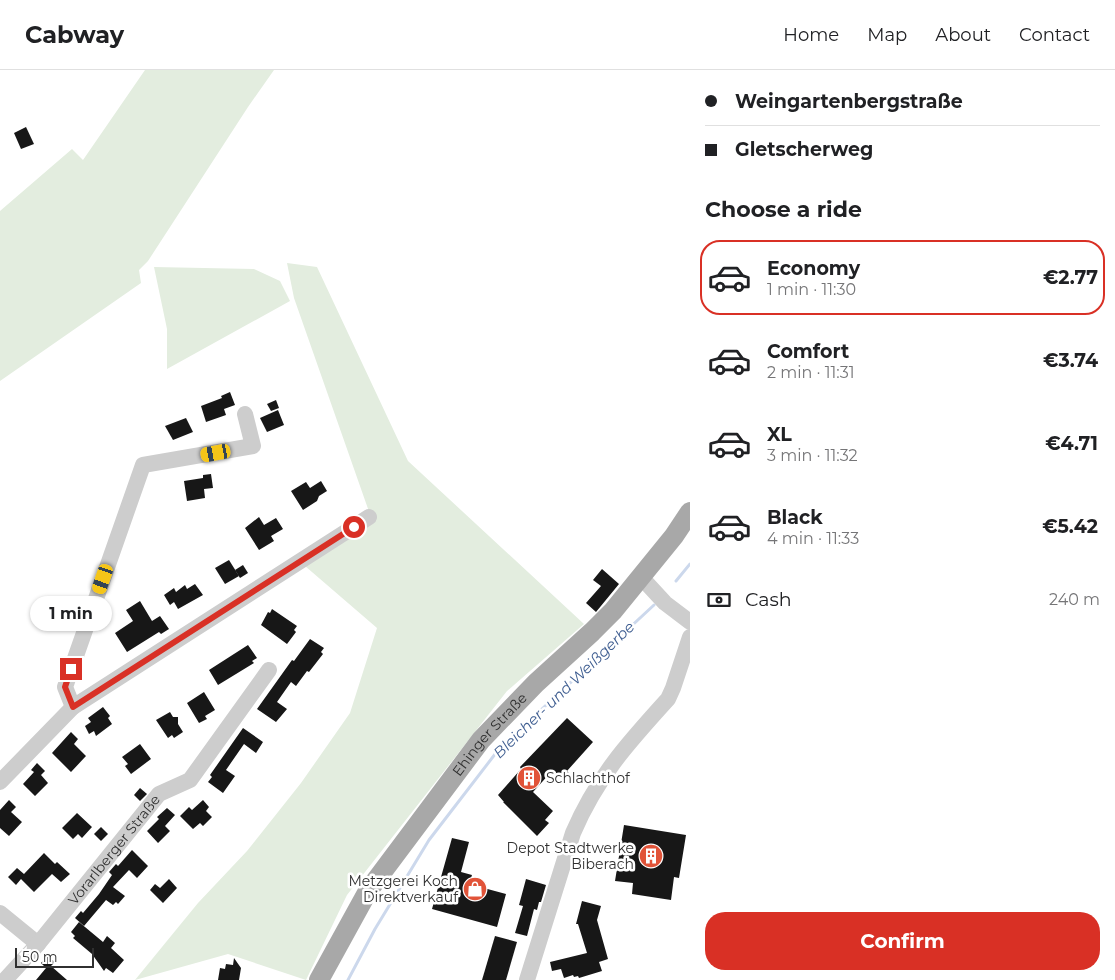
<!DOCTYPE html>
<html lang="en">
<head>
<meta charset="utf-8">
<style>
  :root { --surface:#fff; --page:#f6f6f6; --text:#202124; --muted:#757577; --line:#e0e0e0; --accent:#d93025 }
  body { margin:0; font-family:Montserrat,sans-serif; background:var(--page); color:var(--text); height:100vh; display:flex; flex-direction:column; font-size:19px; white-space:nowrap }
  * { box-sizing:border-box; margin:0 }
  p { font-size:16px; color:var(--muted) }
  .icon { flex:none; width:28px; height:28px; fill:none; stroke:currentColor; stroke-width:2; stroke-linecap:round; stroke-linejoin:round }
  .map { position:relative; flex:1; overflow:hidden }
  .sheet { display:flex; flex-direction:column; background:var(--surface); width:425px }
  .sheet>* { flex:none }
  .banner { display:grid; align-content:center; height:110px; padding:0 15px; background:var(--surface) }
  .scale { position:absolute; left:15px; bottom:12px; width:79px; box-sizing:border-box; padding-left:5px; border:2px solid #303030; border-top:0; font-size:14px; line-height:18px; white-space:nowrap; color:#303030; -webkit-text-stroke:4px #fff; paint-order:stroke }
  .end { position:absolute; width:22px; height:22px; margin:-11px; border:6px solid #d93025; background:#fff; box-shadow:0 0 0 2px #fff }
  .from { border-radius:50% }
  .bubble { position:absolute; height:35px; border-radius:18px; background:var(--surface); box-shadow:0 1px 4px #0004; font-size:16px; font-weight:700; line-height:35px; text-align:center }
  .car { position:absolute; width:15px; height:30px; margin:-15px -8px; border-radius:6px; box-shadow:0 0 4px 1px #0007; background:linear-gradient(#f5c518 24%,#345 0 40%,#f5c518 0 76%,#345 0 86%,#f5c518 0) }
  .banner b { display:flex; align-items:center; gap:18px; height:48px; font-size:19px }
  .banner b+b { border-top:1px solid var(--line) }
  .banner i { width:12px; height:12px; background:var(--text) }
  ul { padding:0; list-style:none }
  li { display:flex; align-items:center; gap:15px; height:75px; margin:0 10px 8px; padding:0 5px; border:2px solid transparent; border-radius:20px }
  li div { flex:1 }
  li b { display:block; font-size:19px }
  li em { font-style:normal; font-weight:700 }
  li.active { border-color:var(--accent) }
  li>.icon { width:45px; height:45px; stroke-width:1.5 }
  h2 { padding:0 15px; font-size:22px; line-height:60px }
  .pay { display:flex; align-items:center; gap:12px; height:55px; padding:0 15px; font-size:19px }
  .pay p { margin-inline-start:auto }
  .primary-button { display:flex; gap:10px; margin-top:auto; padding:10px 15px }
  .primary-button a { flex:1; height:58px; border-radius:20px; background:var(--accent); color:#fff; font-size:20px; font-weight:700; line-height:58px; text-align:center }
  header { display:flex; align-items:center; gap:30px; box-sizing:border-box; height:70px; padding:0 25px; background:var(--surface); border-bottom:1px solid var(--line) }
  header strong { font-size:24px }
  nav { display:flex; gap:28px; margin-inline-start:auto; font-size:18px }
  main { display:flex; flex:1; min-height:0 }
  .map>svg:first-child { display:block }
  .green { fill:#e3eddf }
  .lines { fill:none; stroke-linecap:round; stroke-linejoin:round }
  .stream { stroke:#ccd8ec; stroke-width:3 }
  .building { fill:#171717 }
  .minor { stroke:#cdcdcd; stroke-width:16 }
  .major { stroke:#a8a8a8; stroke-width:20 }
  .route { stroke:#d93025; stroke-width:6 }
  .labels { text-anchor:middle; stroke-width:5; stroke-linejoin:round; paint-order:stroke }
  .street-label { font-size:14px; fill:#303030; stroke:#fff }
  .poi-label { font-size:14px; fill:#303030; stroke:#fff; text-anchor:end }
  .water-label { font-size:15px; font-style:italic; fill:#3f5e91; stroke:#fff }
</style>
</head>
<body>
<header>
<strong>Cabway</strong>
<nav><a>Home</a><a>Map</a><a>About</a><a>Contact</a></nav>
</header>
<main>
<div class="map">
<svg width="690" height="910" viewBox="0 0 690 910">
  <rect width="100%" height="100%" fill="#fff"/>
  <!-- green -->
  <g class="green">
    <path d="M 145,0 L 274,0 L 248,37 L 148,191 L 139,200 L 141,213 L 0,311 L 0,141 L 72,79 L 83,90 Z"/>
    <path d="M 287,193 L 317,197 L 408,391 L 584,554 L 507,621 L 347,825 L 306,910 L 228,884 L 135,910 L 198,833 L 247,781 L 301,713 L 350,643 L 377,558 L 305,496 L 373,453 L 294,228 Z"/>
    <path d="M 154,197 L 254,199 L 280,211 L 290,231 L 167,299 L 167,259 Z"/>
  </g>
  <g class="lines">
    <!-- stream -->
    <g class="stream">
      <path d="M 676,511 L 690,494"/>
      <path d="M 348,910 L 375,859 L 429,770 L 499,679 L 654,535"/>
    </g>
  </g>
  <!-- building -->
  <g class="building">
    <path d="M 26,57 L 34,74 L 21,79 L 14,63 Z"/>
    <path d="M 230,322 L 235,335 L 224,339 L 226,345 L 206,352 L 201,336 L 222,328 L 221,326 Z"/>
    <path d="M 276,330 L 279,338 L 271,341 L 267,334 Z"/>
    <path d="M 278,340 L 284,355 L 267,362 L 260,348 Z"/>
    <path d="M 186,348 L 193,362 L 173,370 L 165,356 Z"/>
    <path d="M 211,404 L 213,418 L 204,419 L 205,428 L 187,431 L 184,411 L 203,408 L 203,405 Z"/>
    <path d="M 321,411 L 327,421 L 319,426 L 317,431 L 303,440 L 291,421 L 306,412 L 310,418 Z"/>
    <path d="M 259,447 L 264,455 L 276,448 L 283,459 L 271,466 L 274,471 L 259,480 L 245,458 Z"/>
    <path d="M 229,490 L 239,506 L 225,514 L 215,498 Z"/>
    <path d="M 243,495 L 248,503 L 240,508 L 235,500 Z"/>
    <path d="M 602,499 L 619,514 L 596,542 L 586,533 L 601,516 L 593,510 Z"/>
    <path d="M 195,514 L 203,525 L 178,539 L 174,532 L 170,535 L 164,525 L 174,518 L 176,522 L 185,515 L 187,519 Z"/>
    <path d="M 140,531 L 152,551 L 160,546 L 169,559 L 161,564 L 159,562 L 127,582 L 115,563 L 133,551 L 126,540 Z"/>
    <path d="M 272,539 L 297,556 L 294,560 L 296,562 L 287,574 L 261,555 L 268,542 L 270,543 Z"/>
    <path d="M 310,569 L 324,578 L 321,582 L 323,584 L 309,602 L 307,601 L 296,616 L 291,612 L 277,632 L 287,639 L 276,652 L 257,639 L 292,590 L 294,591 Z"/>
    <path d="M 248,575 L 257,588 L 252,591 L 254,593 L 218,615 L 209,600 Z"/>
    <path d="M 204,622 L 215,640 L 205,646 L 207,649 L 199,653 L 187,633 Z"/>
    <path d="M 103,637 L 110,646 L 108,648 L 112,654 L 96,666 L 94,661 L 89,664 L 85,656 L 91,652 L 88,648 Z"/>
    <path d="M 170,642 L 173,647 L 178,647 L 178,654 L 183,662 L 174,668 L 172,665 L 168,668 L 156,650 Z"/>
    <path d="M 567,648 L 593,672 L 567,701 L 572,707 L 566,714 L 552,701 L 533,722 L 553,741 L 545,750 L 549,753 L 537,766 L 503,732 L 504,732 L 498,725 L 521,699 L 520,697 Z"/>
    <path d="M 243,658 L 263,672 L 256,683 L 244,674 L 226,700 L 235,706 L 223,723 L 208,712 L 212,707 L 210,705 Z"/>
    <path d="M 71,662 L 78,669 L 74,674 L 86,686 L 71,702 L 52,683 Z"/>
    <path d="M 140,674 L 151,689 L 131,704 L 125,696 L 128,694 L 122,687 Z"/>
    <path d="M 37,693 L 45,701 L 41,705 L 48,713 L 35,726 L 23,714 L 34,702 L 31,700 Z"/>
    <path d="M 140,718 L 147,724 L 140,731 L 134,725 Z"/>
    <path d="M 9,730 L 16,737 L 11,742 L 22,752 L 9,766 L 0,758 L 0,740 Z"/>
    <path d="M 203,730 L 209,737 L 206,741 L 212,747 L 203,756 L 200,753 L 193,759 L 180,746 L 189,737 L 192,740 Z"/>
    <path d="M 167,738 L 175,745 L 165,756 L 170,761 L 158,773 L 147,761 L 159,749 L 157,747 Z"/>
    <path d="M 77,743 L 92,757 L 82,768 L 78,764 L 73,769 L 62,758 Z"/>
    <path d="M 624,755 L 686,765 L 679,808 L 674,807 L 671,830 L 632,824 L 633,813 L 615,811 Z"/>
    <path d="M 101,757 L 108,764 L 101,771 L 94,764 Z"/>
    <path d="M 452,768 L 469,772 L 461,802 L 472,805 L 469,814 L 506,824 L 497,857 L 432,839 Z"/>
    <path d="M 132,780 L 148,796 L 137,808 L 129,800 L 113,817 L 125,826 L 118,834 L 116,832 L 113,835 L 106,830 L 84,856 L 75,848 L 81,841 L 83,843 L 99,824 L 112,805 L 109,802 L 116,794 L 118,796 Z"/>
    <path d="M 44,783 L 55,794 L 57,792 L 70,804 L 61,812 L 52,804 L 34,822 L 21,809 L 16,815 L 8,807 L 17,798 L 24,804 Z"/>
    <path d="M 169,809 L 177,818 L 163,833 L 150,820 L 155,814 L 160,818 Z"/>
    <path d="M 526,809 L 546,815 L 541,832 L 539,832 L 537,840 L 534,839 L 527,866 L 515,863 L 523,836 L 519,835 Z"/>
    <path d="M 582,831 L 601,836 L 597,850 L 608,889 L 599,892 L 602,901 L 579,908 L 578,906 L 574,907 L 573,905 L 564,908 L 561,899 L 552,901 L 550,892 L 587,883 L 578,854 L 576,854 Z"/>
    <path d="M 79,852 L 103,872 L 107,866 L 115,873 L 111,878 L 124,890 L 113,903 L 106,898 L 104,901 L 92,884 L 73,868 L 75,866 L 71,862 Z"/>
    <path d="M 495,866 L 517,872 L 506,910 L 482,910 Z"/>
    <path d="M 47,886 L 55,892 L 51,896 L 67,910 L 36,910 L 46,898 L 41,893 Z"/>
    <path d="M 234,888 L 241,898 L 239,910 L 218,910 L 220,898 L 225,899 L 226,894 L 233,895 Z"/>
  </g>
  <g class="lines">
    <!-- minor -->
    <g class="minor">
      <path d="M 641,507 L 665,533 L 690,552"/>
      <path d="M 73,637 L 65,617 L 143,395 L 253,376 L 245,344"/>
      <path d="M 0,712 L 73,637 L 369,447"/>
      <path d="M 0,843 L 38,874"/>
      <path id="s1" d="M 5,910 L 38,874 L 159,724 L 190,710 L 269,600"/>
      <path d="M 527,910 L 573,763 C 597,707 628,673 668,629 L 673,618 L 690,567"/>
    </g>
    <!-- major -->
    <path class="major" id="s2" d="M 319,910 L 368,821 L 481,670 L 536,613 L 592,562 L 613,541 L 674,466 L 690,442"/>
  </g>
  <g class="lines">
    <!-- route -->
    <path class="route" d="M 71,599 L 65,617 L 73,637 L 354,457"/>
  </g>
  <!-- icons -->
  <defs>
    <g id="building-disc" transform="scale(1.25)"><circle r="9.5" fill="#e15338" stroke="#fff"/><path d="M-4-6H4V6H1V3H-1V6H-4ZM-2.5-4.3h1.7v1.8h-1.7ZM.8-4.3h1.7v1.8H.8ZM-2.5-1h1.7V.8h-1.7ZM.8-1h1.7V.8H.8Z" fill="#fff"/></g>
    <g id="shop-disc" transform="scale(1.25)"><circle r="9.5" fill="#e15338" stroke="#fff"/><path d="M-5-2.5h2.3a2.7 3.5 0 0 1 5.4 0H5L5.5 6h-11ZM-1.5-2.5h3a1.5 2.3 0 0 0-3 0Z" fill="#fff"/></g>
  </defs>
  <g fill-rule="evenodd">
    <use href="#building-disc" x="529" y="708"/>
    <use href="#building-disc" x="651" y="786"/>
    <use href="#shop-disc" x="475" y="819"/>
  </g>
  <g class="labels">
    <!-- street labels -->
    <g class="street-label">
      <text dy="5" stroke="none"><textPath href="#s2" startOffset="300">Ehinger Straße</textPath></text>
      <text dy="5" stroke="none"><textPath href="#s1" startOffset="170">Vorarlberger Straße</textPath></text>
    </g>
    <!-- poi labels -->
    <g class="poi-label">
      <text x="546" y="713" text-anchor="start">Schlachthof</text>
      <text x="634" y="783">Depot Stadtwerke<tspan x="634" dy="16">Biberach</tspan></text>
      <text x="458" y="816">Metzgerei Koch<tspan x="458" dy="16">Direktverkauf</tspan></text>
    </g>
    <!-- water labels -->
    <g class="water-label">
      <text transform="translate(564 620) rotate(-44)" y="5">Bleicher- und Weißgerbe</text>
    </g>
  </g>
</svg>
<div class="scale">50 m</div>
<i class="end from" style="left:354px;top:457px"></i>
<i class="end" style="left:71px;top:599px"></i>
<div class="bubble" style="left:30px;top:526px;width:82px">1 min</div>
<i class="car" style="left:216px;top:383px;rotate:260deg"></i>
<i class="car" style="left:103px;top:509px;rotate:199deg"></i>
</div>
<section class="sheet">
<div class="banner">
<b><i class="from"></i>Weingartenbergstraße</b>
<b><i></i>Gletscherweg</b>
</div>
<h2>Choose a ride</h2>
<ul>
<li class="active"><svg class="icon" aria-label="car" viewBox="0 0 24 24"><path d="M5 17H2v-5l4-1 3-4h7l3 4 3 1v5h-3M9 17h6M6 11h13"/><circle cx="7" cy="17" r="2"/><circle cx="17" cy="17" r="2"/></svg><div><b>Economy</b><p>1 min · 11:30</p></div><em>€2.77</em></li>
<li><svg class="icon" aria-label="car" viewBox="0 0 24 24"><path d="M5 17H2v-5l4-1 3-4h7l3 4 3 1v5h-3M9 17h6M6 11h13"/><circle cx="7" cy="17" r="2"/><circle cx="17" cy="17" r="2"/></svg><div><b>Comfort</b><p>2 min · 11:31</p></div><em>€3.74</em></li>
<li><svg class="icon" aria-label="car" viewBox="0 0 24 24"><path d="M5 17H2v-5l4-1 3-4h7l3 4 3 1v5h-3M9 17h6M6 11h13"/><circle cx="7" cy="17" r="2"/><circle cx="17" cy="17" r="2"/></svg><div><b>XL</b><p>3 min · 11:32</p></div><em>€4.71</em></li>
<li><svg class="icon" aria-label="car" viewBox="0 0 24 24"><path d="M5 17H2v-5l4-1 3-4h7l3 4 3 1v5h-3M9 17h6M6 11h13"/><circle cx="7" cy="17" r="2"/><circle cx="17" cy="17" r="2"/></svg><div><b>Black</b><p>4 min · 11:33</p></div><em>€5.42</em></li>
</ul>
<div class="pay"><svg class="icon" aria-label="cash" viewBox="0 0 24 24"><path d="M3 7h18v10H3z"/><circle cx="12" cy="12" r="2"/></svg>Cash<p>240 m</p></div>
<div class="primary-button"><a>Confirm</a></div>
</section>
</main>
</body>
</html>
